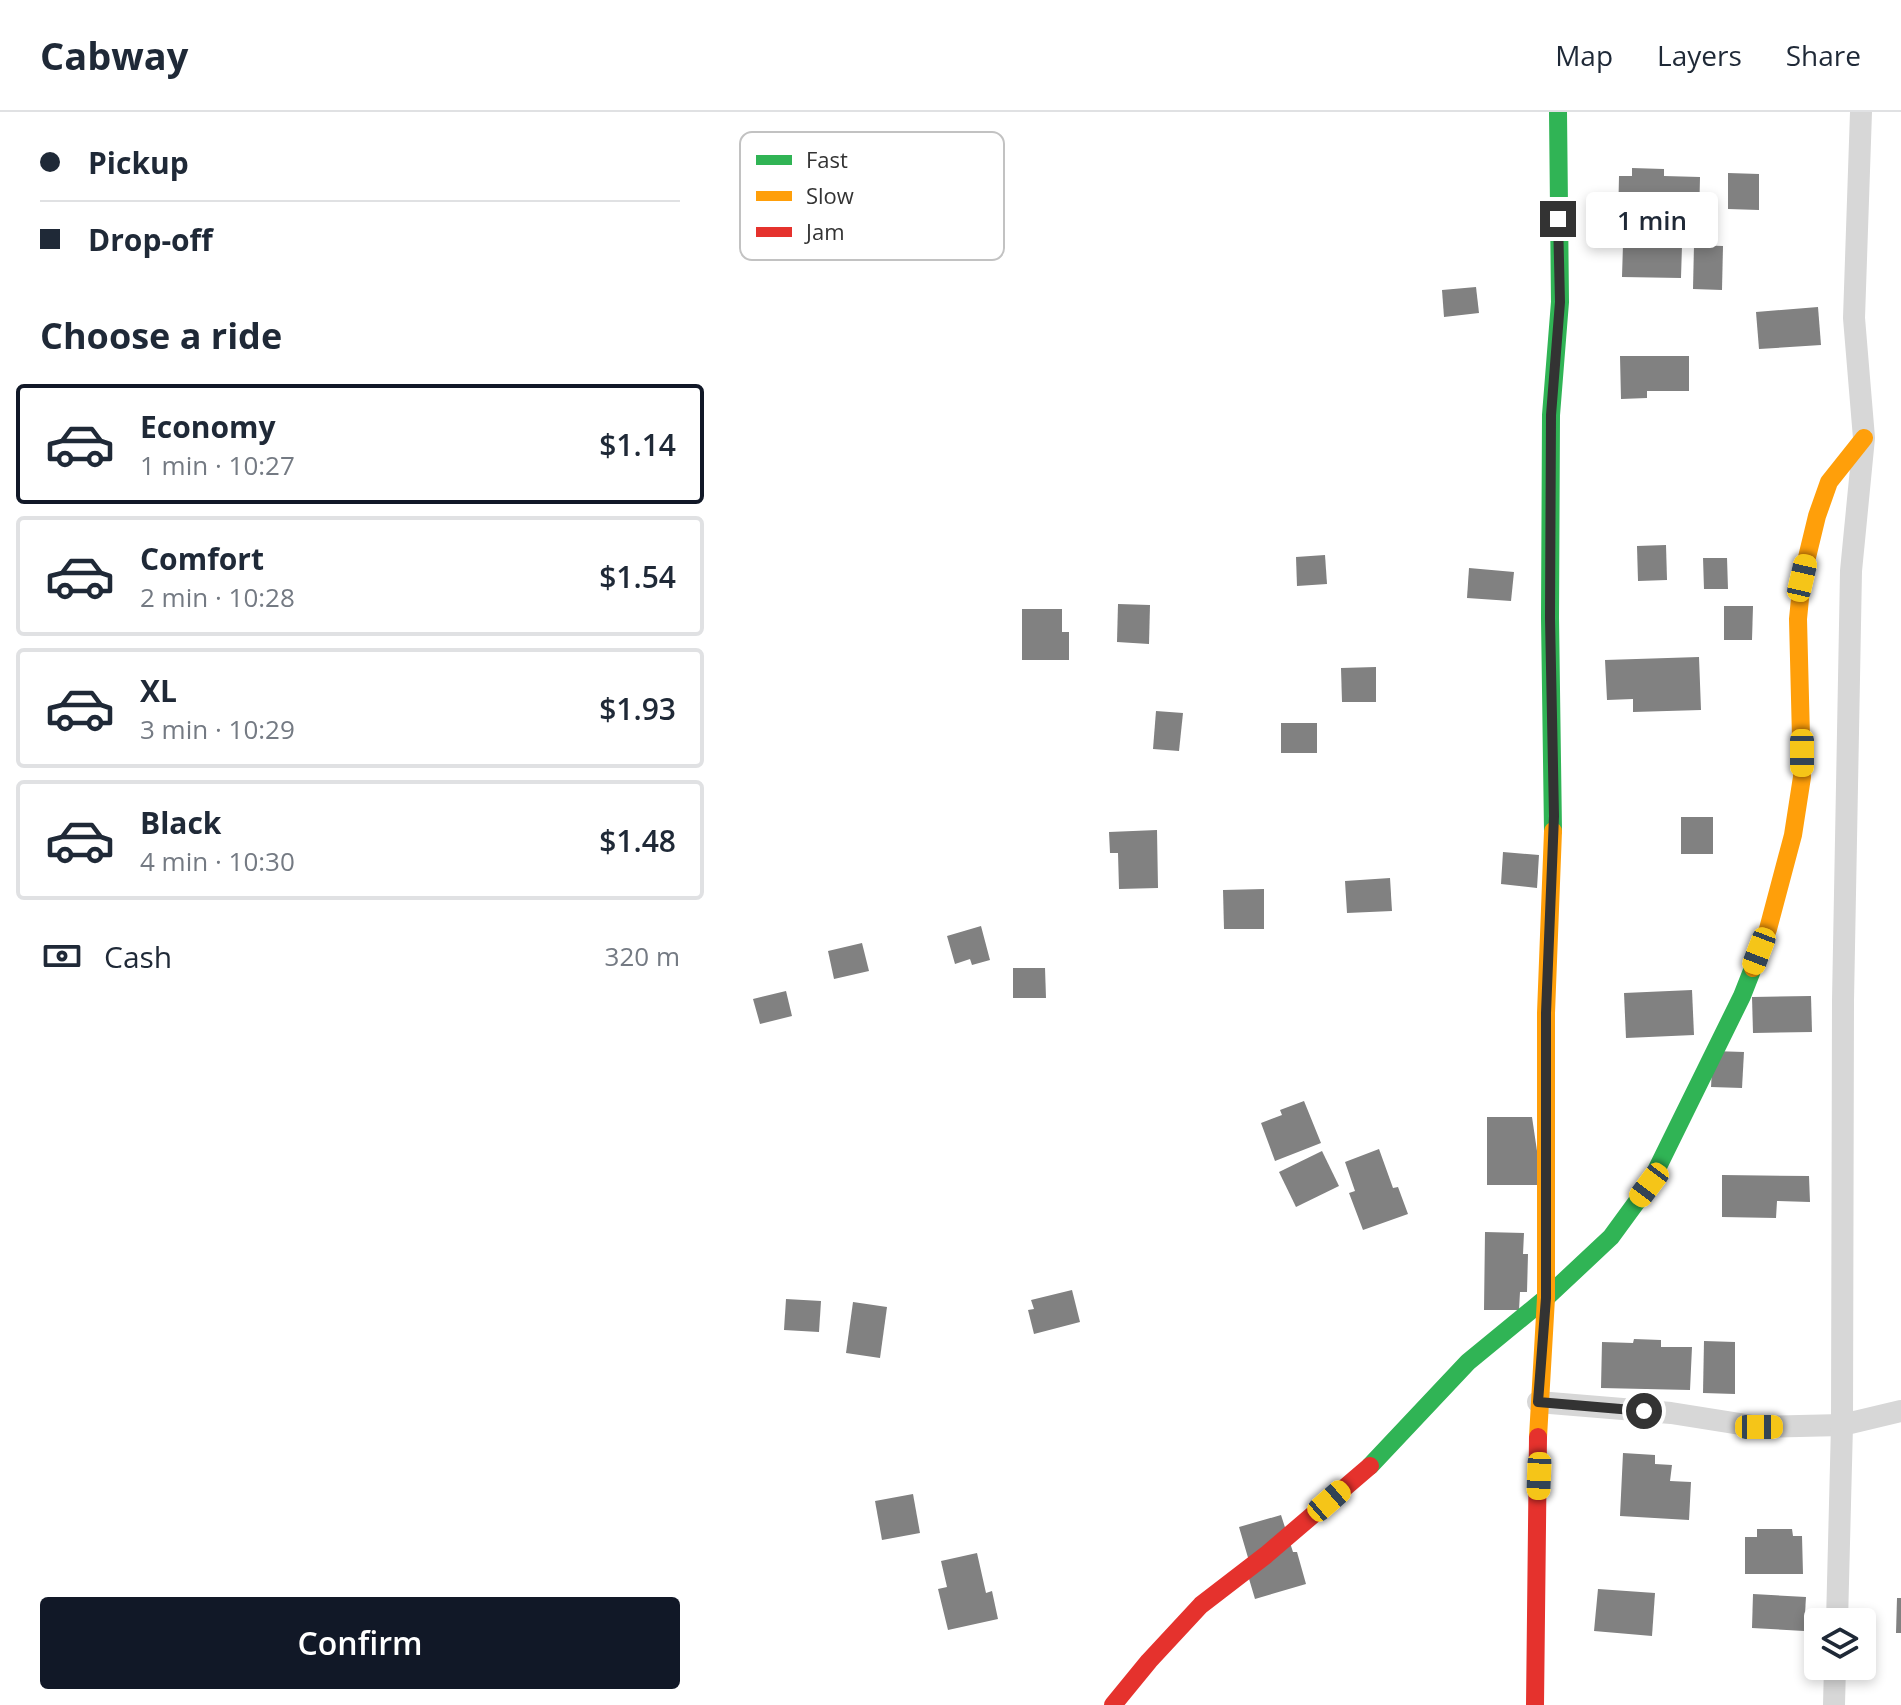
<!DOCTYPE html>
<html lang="en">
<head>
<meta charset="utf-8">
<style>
  :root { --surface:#fff; --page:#f2f2f3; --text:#1f2937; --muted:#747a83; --line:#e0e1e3; --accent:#111827 }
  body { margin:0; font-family:"Open Sans",sans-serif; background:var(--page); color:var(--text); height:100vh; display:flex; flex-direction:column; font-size:30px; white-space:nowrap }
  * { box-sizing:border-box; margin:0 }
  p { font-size:26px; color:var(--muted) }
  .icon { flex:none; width:44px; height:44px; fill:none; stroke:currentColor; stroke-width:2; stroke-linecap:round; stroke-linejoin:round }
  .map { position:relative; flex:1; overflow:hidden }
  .drawer { display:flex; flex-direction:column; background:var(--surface); width:720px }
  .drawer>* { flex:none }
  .banner { display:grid; align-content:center; height:176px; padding:0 40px; background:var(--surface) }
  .buttons { position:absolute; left:1084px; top:1496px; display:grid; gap:16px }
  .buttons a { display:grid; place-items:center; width:72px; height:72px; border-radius:8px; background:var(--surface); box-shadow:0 4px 12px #0003; font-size:40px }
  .end { position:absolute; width:36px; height:36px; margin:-18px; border:10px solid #333; background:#fff; box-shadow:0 0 0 4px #fff }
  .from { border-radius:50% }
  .bubble { position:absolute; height:56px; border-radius:8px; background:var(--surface); box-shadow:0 4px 12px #0003; font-size:26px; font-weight:600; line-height:56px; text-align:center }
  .car { position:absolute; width:24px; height:48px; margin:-24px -12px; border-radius:10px; box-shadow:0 0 6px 2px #0007; background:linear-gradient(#f5c518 24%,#345 0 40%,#f5c518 0 76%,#345 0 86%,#f5c518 0) }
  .banner b { display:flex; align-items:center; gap:28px; height:76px; font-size:30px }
  .banner b+b { border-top:2px solid var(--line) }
  .banner i { width:20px; height:20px; background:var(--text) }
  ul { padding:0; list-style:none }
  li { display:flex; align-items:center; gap:24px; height:120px; margin:0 16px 12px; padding:0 24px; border:4px solid var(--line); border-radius:8px }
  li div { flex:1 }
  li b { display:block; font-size:30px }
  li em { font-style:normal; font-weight:600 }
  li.active { border-color:var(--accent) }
  li>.icon { width:72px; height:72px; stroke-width:1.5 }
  h2 { padding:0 40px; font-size:36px; line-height:96px }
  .pay { display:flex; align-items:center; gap:20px; height:88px; padding:0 40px; font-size:30px }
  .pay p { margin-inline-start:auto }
  .primary-button { display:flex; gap:16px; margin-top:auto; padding:16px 40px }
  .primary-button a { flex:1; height:92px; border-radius:8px; background:var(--accent); color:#fff; font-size:32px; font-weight:600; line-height:92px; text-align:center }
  header { display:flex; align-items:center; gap:48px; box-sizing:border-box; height:112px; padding:0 40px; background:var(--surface); border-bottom:2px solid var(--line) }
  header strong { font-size:38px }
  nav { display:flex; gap:44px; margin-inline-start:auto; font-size:28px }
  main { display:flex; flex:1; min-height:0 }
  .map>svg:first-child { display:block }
  .building { fill:#818181 }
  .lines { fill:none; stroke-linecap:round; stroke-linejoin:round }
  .street { stroke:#d7d7d7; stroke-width:22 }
  .fast { stroke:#30b455; stroke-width:18 }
  .slow { stroke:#ff9f0a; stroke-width:18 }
  .jam { stroke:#e5322d; stroke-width:18 }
  .route { stroke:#333; stroke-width:10 }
  .key { fill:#fff; stroke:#c2c2c2; stroke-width:2 }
  .key-label { font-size:22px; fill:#333 }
</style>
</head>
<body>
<header>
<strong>Cabway</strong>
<nav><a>Map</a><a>Layers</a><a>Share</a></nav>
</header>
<main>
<section class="drawer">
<div class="banner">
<b><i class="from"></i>Pickup</b>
<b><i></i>Drop-off</b>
</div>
<h2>Choose a ride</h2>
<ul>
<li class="active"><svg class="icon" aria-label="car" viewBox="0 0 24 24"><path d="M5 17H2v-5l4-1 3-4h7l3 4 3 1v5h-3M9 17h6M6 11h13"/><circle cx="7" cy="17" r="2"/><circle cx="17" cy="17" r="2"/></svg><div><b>Economy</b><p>1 min · 10:27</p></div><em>$1.14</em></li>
<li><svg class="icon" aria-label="car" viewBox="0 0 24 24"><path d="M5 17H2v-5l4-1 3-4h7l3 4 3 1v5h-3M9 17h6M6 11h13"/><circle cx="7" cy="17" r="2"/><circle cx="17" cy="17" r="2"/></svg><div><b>Comfort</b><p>2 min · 10:28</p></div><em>$1.54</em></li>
<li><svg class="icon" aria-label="car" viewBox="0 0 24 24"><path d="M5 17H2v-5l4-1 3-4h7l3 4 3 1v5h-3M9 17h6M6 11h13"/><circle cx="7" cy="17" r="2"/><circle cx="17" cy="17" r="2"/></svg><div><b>XL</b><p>3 min · 10:29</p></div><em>$1.93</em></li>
<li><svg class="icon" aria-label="car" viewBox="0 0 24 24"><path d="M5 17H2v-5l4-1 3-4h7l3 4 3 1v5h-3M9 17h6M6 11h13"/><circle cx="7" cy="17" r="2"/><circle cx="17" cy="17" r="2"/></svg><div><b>Black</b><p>4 min · 10:30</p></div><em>$1.48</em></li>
</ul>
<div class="pay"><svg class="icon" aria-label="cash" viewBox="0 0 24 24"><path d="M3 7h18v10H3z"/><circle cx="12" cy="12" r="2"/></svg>Cash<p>320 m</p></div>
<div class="primary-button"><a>Confirm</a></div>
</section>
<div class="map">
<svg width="1181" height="1593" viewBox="0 0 1181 1593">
  <rect width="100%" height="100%" fill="#fff"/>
  <!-- building -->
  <g class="building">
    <path d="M 912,56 L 944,57 L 944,64 L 980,65 L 979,108 L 937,107 L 937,110 L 898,109 L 899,64 L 912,64 Z"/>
    <path d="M 1008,61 L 1039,62 L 1039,98 L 1008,97 Z"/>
    <path d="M 903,132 L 962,133 L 961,166 L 902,165 Z"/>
    <path d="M 974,133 L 1003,134 L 1002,178 L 973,177 Z"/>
    <path d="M 756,175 L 759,201 L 724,205 L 722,178 Z"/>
    <path d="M 1098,195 L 1101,233 L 1039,237 L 1036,200 Z"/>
    <path d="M 900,244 L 969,244 L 969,279 L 927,279 L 927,286 L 901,287 Z"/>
    <path d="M 946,433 L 947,468 L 918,469 L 917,434 Z"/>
    <path d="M 605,443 L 607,472 L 577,474 L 576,445 Z"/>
    <path d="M 983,446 L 1007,446 L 1008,477 L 984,477 Z"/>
    <path d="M 749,456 L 794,460 L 791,489 L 747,486 Z"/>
    <path d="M 398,492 L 430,493 L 429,532 L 397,530 Z"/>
    <path d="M 1004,494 L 1033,494 L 1032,528 L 1004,528 Z"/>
    <path d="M 302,497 L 342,497 L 342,520 L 349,520 L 349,548 L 302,548 Z"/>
    <path d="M 979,545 L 981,598 L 913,600 L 913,587 L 887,588 L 885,548 Z"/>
    <path d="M 656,555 L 656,590 L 622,590 L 621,556 Z"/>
    <path d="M 436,599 L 463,601 L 459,639 L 433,637 Z"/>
    <rect x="561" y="611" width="36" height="30"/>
    <rect x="961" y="705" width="32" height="37"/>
    <path d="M 437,718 L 438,776 L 399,777 L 398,741 L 390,741 L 389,720 Z"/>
    <path d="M 783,740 L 819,743 L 817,776 L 781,772 Z"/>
    <path d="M 670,766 L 672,799 L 627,801 L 625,769 Z"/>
    <path d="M 544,777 L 544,817 L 504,817 L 503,778 Z"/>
    <path d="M 261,814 L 270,848 L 252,853 L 250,847 L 235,852 L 227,824 Z"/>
    <path d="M 142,831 L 149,859 L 114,867 L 108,839 Z"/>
    <path d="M 293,856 L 325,856 L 326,886 L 293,886 Z"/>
    <path d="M 972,878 L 974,923 L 906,926 L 904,881 Z"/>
    <path d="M 66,879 L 72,904 L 40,912 L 33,887 Z"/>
    <path d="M 1091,884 L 1092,920 L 1033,921 L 1032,885 Z"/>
    <path d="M 993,939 L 1024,940 L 1022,976 L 991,975 Z"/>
    <path d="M 584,989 L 601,1031 L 555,1049 L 541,1011 L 562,1003 L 560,998 Z"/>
    <path d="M 767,1005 L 812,1005 L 822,1073 L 767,1073 Z"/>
    <path d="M 659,1037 L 673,1076 L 678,1075 L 688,1102 L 643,1118 L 629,1081 L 635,1079 L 625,1050 Z"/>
    <path d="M 602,1039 L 619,1074 L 576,1095 L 559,1060 Z"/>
    <path d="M 1002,1063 L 1089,1064 L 1090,1090 L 1057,1089 L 1056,1106 L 1002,1105 Z"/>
    <path d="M 765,1120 L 804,1121 L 803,1142 L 808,1142 L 807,1180 L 800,1180 L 799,1198 L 764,1198 Z"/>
    <path d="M 352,1178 L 360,1210 L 314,1222 L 308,1198 L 314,1197 L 311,1188 Z"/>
    <path d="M 66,1187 L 101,1189 L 99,1220 L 64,1218 Z"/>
    <path d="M 133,1190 L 167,1195 L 160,1246 L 126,1241 Z"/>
    <path d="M 914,1227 L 941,1228 L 941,1235 L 972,1235 L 970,1278 L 881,1276 L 882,1230 L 913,1231 Z"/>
    <path d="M 984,1229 L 1015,1230 L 1015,1282 L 983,1281 Z"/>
    <path d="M 903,1341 L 935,1343 L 935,1352 L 952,1353 L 950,1369 L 971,1370 L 969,1408 L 900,1404 Z"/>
    <path d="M 193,1382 L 200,1421 L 162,1428 L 155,1389 Z"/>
    <path d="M 561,1403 L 573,1440 L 577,1440 L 586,1472 L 535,1487 L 524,1450 L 529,1449 L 519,1415 Z"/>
    <path d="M 1037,1417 L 1072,1417 L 1073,1424 L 1082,1424 L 1083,1462 L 1025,1462 L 1025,1425 L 1037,1425 Z"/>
    <path d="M 257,1441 L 266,1481 L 272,1479 L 278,1507 L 228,1518 L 218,1477 L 227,1475 L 221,1449 Z"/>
    <path d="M 878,1477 L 935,1481 L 932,1524 L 874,1519 Z"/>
    <path d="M 1033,1482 L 1086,1485 L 1084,1519 L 1032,1516 Z"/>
    <path d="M 1177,1486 L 1181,1486 L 1181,1521 L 1176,1521 Z"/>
  </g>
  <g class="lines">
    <!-- street -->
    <g class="street">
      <path d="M 818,1290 L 951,1301 L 1039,1315 L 1122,1313 L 1181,1299"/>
      <path d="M 1117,1510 L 1122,1313 L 1123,889 L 1131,459 L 1144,326 L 1134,206 L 1141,0"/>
      <path d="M 1114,1593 L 1115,1554"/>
    </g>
    <!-- fast -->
    <g class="fast">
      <path d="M 833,719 L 830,506 L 831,303 L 840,190 L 838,0"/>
      <path d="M 650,1354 L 748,1250 L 826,1186 L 891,1125 L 929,1073 L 1022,884 L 1033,856"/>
    </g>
    <!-- slow -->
    <g class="slow">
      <path d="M 1033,856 L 1048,817 L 1073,723 L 1082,665 L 1078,507 L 1082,466 L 1097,404 L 1109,370 L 1144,326"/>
      <path d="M 818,1325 L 826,1186 L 826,901 L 833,719"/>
    </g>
    <!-- jam -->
    <g class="jam">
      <path d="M 393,1593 L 429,1549 L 481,1493 L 546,1443 L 650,1354"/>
      <path d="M 815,1593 L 818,1325"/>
    </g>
  </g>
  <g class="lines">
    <!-- route -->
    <path class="route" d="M 838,107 L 840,190 L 831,303 L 830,506 L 834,704 L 826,901 L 826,1186 L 818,1290 L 924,1299"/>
  </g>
  <!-- legend -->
  <rect x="20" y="20" width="264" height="128" rx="12" class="key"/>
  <rect x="36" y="43" width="36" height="10" fill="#30b455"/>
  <rect x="36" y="79" width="36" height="10" fill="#ff9f0a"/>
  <rect x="36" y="115" width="36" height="10" fill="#e5322d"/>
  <g class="key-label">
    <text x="86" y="56">Fast</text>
    <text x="86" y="92">Slow</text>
    <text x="86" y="128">Jam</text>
  </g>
</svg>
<div class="buttons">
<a><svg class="icon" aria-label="layers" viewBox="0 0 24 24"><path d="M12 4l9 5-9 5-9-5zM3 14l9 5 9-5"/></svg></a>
</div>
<i class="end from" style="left:924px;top:1299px"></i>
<i class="end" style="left:838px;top:107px"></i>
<div class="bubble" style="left:866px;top:80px;width:132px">1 min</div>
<i class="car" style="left:1082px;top:466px;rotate:13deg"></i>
<i class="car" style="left:1082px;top:641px;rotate:180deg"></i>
<i class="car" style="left:1039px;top:839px;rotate:201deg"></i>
<i class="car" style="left:929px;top:1073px;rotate:217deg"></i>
<i class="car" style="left:1039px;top:1315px;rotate:90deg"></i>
<i class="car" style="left:819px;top:1364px;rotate:182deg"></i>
<i class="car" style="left:609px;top:1389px;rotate:49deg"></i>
</div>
</main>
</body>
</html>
